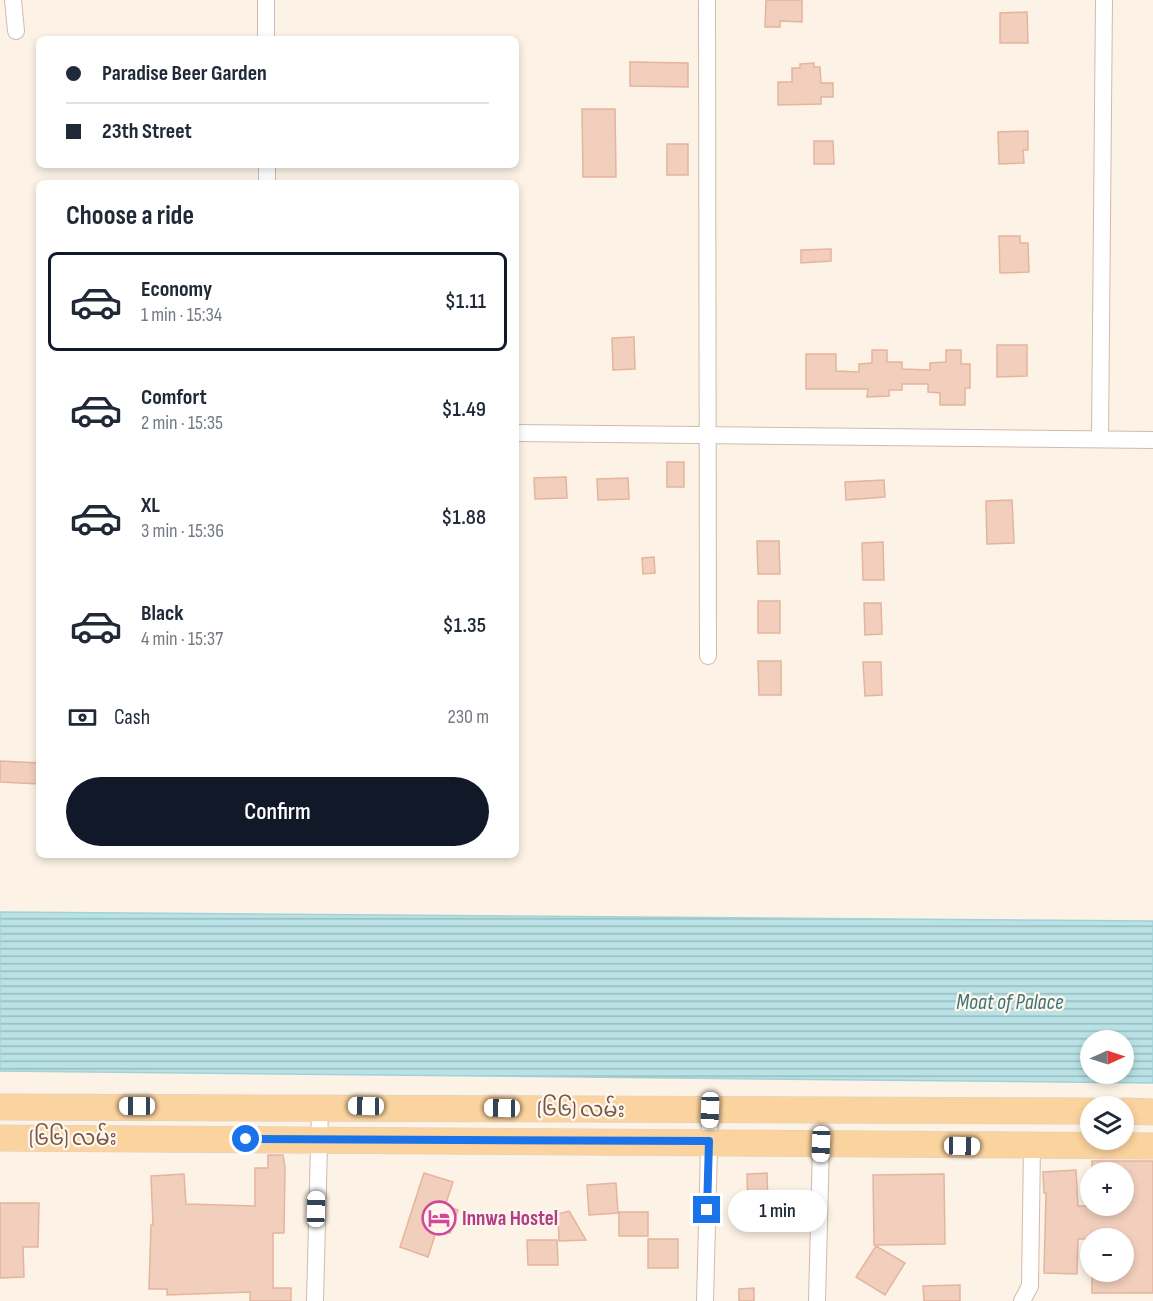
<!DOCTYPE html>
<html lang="en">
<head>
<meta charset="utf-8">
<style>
  :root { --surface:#fff; --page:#f6f6f7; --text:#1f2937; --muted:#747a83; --line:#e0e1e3; --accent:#111827 }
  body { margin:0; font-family:"Sofia Sans Condensed","Noto Sans Myanmar",sans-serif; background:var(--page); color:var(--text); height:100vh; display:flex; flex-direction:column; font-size:22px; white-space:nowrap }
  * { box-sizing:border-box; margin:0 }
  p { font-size:20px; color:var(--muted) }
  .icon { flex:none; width:33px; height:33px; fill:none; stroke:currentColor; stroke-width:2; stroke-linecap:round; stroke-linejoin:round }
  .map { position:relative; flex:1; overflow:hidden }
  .side { position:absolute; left:36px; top:180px; width:483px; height:678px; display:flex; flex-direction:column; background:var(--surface); border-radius:9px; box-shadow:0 3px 9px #0003 }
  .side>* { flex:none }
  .top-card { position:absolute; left:36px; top:36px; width:483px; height:132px; border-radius:9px; box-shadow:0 3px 9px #0003; display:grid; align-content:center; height:132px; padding:0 30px; background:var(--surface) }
  .needle { width:39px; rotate:87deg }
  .buttons { position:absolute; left:1080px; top:1030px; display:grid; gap:12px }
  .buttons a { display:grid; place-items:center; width:54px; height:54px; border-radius:50%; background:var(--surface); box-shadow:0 3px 9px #0003; font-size:30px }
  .end { position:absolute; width:27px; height:27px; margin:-14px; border:8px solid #1a73e8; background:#fff; box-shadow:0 0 0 3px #fff }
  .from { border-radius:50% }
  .bubble { position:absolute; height:42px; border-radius:21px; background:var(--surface); box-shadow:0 3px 9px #0003; font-size:20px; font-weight:600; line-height:42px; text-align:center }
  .car { position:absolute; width:18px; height:36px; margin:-18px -9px; border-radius:8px; box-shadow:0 0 4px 2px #0007; background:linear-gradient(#fff 24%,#345 0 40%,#fff 0 76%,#345 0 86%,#fff 0) }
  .top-card b { display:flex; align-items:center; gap:21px; height:57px; font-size:22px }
  .top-card b+b { border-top:2px solid var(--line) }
  .top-card i { width:15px; height:15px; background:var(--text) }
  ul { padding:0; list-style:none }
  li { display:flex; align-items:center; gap:18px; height:99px; margin:0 12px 9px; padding:0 18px; border:3px solid transparent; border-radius:9px }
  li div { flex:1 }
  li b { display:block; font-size:22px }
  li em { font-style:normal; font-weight:600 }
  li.current { border-color:var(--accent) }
  li>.icon { width:54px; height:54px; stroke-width:1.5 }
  h2 { padding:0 30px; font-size:27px; line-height:72px }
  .pay { display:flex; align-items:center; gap:15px; height:66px; padding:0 30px; font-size:22px }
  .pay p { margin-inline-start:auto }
  .cta { display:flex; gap:12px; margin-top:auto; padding:12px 30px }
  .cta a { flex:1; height:69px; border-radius:36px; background:var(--accent); color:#fff; font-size:24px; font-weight:600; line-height:69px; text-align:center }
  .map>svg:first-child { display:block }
  .water { fill:url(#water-rules); stroke:#a0d2d8; stroke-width:1.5; fill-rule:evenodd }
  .building { fill:#f2cfbd; stroke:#e5b49d; stroke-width:1.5 }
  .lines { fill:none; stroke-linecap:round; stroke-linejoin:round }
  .minor-casing { stroke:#d0bbae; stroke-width:18 }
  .primary-casing { stroke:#d9d0cc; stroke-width:27 }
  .minor { stroke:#fff; stroke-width:16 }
  .primary { stroke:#fbd39e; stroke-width:26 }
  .route { stroke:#1a73e8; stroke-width:8 }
  .labels { text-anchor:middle; stroke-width:4.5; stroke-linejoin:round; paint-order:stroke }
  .street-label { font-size:21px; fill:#76574a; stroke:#fff6ec }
  .hotel-label { font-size:21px; font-weight:bold; fill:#b23c85; stroke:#fff6ec; text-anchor:start }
  .water-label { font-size:22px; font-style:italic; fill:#3d747b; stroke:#fff6ec }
</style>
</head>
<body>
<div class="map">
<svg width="1153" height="1301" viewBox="0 0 1153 1301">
  <defs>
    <pattern id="water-rules" width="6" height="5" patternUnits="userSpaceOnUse" patternTransform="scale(1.5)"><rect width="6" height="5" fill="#b9e2e6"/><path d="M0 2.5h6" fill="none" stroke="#9bbabc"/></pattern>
  </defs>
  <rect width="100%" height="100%" fill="#fcf2e5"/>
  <!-- water -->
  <path class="water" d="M 0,912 L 1153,921 L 1153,1083 L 0,1071 ZM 1090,1041 L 1124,1041 L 1124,1074 L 1090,1074 Z"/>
  <!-- building -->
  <g class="building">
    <path d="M 766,0 L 802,0 L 802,22 L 780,21 L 780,27 L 765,27 Z"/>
    <path d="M 1027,12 L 1028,43 L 1000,43 L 1000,13 Z"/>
    <path d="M 630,62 L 688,63 L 688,87 L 630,86 Z"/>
    <path d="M 814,63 L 814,67 L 820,67 L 821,83 L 833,83 L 833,97 L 821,97 L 821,104 L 778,105 L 778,82 L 792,82 L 792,68 L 800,68 L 800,64 Z"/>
    <path d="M 582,109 L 615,109 L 616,177 L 583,177 Z"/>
    <path d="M 1028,131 L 1028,150 L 1023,150 L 1024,163 L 999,164 L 998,132 Z"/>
    <path d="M 814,141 L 833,141 L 834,164 L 814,164 Z"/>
    <rect x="667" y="144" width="21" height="31"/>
    <path d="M 999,236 L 1020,236 L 1020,243 L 1028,243 L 1029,272 L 1000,273 Z"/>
    <path d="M 831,249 L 831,261 L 801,263 L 801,250 Z"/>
    <path d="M 634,337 L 635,369 L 613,370 L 612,338 Z"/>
    <path d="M 997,345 L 1027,345 L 1027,376 L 997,377 Z"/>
    <path d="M 872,350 L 887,350 L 887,362 L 902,362 L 902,369 L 930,370 L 930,363 L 946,362 L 946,350 L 961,350 L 961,364 L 970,364 L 970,388 L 965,388 L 965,405 L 940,405 L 940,393 L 928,392 L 928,384 L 902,384 L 902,390 L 889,390 L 889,396 L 867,397 L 868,389 L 806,389 L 806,354 L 836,354 L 836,371 L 859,372 L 859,364 L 872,363 Z"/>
    <rect x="667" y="462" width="17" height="25"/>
    <path d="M 566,477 L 567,498 L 535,499 L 534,478 Z"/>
    <path d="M 628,478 L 629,499 L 598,500 L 597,479 Z"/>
    <path d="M 884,480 L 885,497 L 846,500 L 845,482 Z"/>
    <path d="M 1012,500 L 1014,543 L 987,544 L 986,501 Z"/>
    <path d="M 757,541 L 779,541 L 780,574 L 758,574 Z"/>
    <path d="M 883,542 L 884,580 L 863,580 L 862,543 Z"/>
    <path d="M 654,557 L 655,573 L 643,574 L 642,558 Z"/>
    <rect x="758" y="601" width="22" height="32"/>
    <path d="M 864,603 L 881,603 L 882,634 L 865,635 Z"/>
    <path d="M 758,661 L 781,661 L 781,695 L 759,695 Z"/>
    <path d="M 863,662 L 881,662 L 882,695 L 865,696 Z"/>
    <path d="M 0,761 L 39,763 L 39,784 L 0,782 Z"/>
    <path d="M 268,1155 L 283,1155 L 285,1167 L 284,1233 L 273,1233 L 273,1288 L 291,1288 L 291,1301 L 250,1301 L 250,1292 L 167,1295 L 167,1289 L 149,1289 L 151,1225 L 153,1225 L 151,1176 L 184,1174 L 186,1204 L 255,1206 L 255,1168 L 268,1168 Z"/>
    <path d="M 1092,1161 L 1153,1161 L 1153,1293 L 1092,1293 L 1092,1272 L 1124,1272 L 1124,1239 L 1078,1239 L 1077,1274 L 1044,1273 L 1046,1193 L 1044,1193 L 1043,1172 L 1076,1170 L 1078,1206 L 1124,1206 L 1124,1173 L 1092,1173 Z"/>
    <path d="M 424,1173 L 453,1182 L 445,1206 L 458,1210 L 450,1233 L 437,1229 L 428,1257 L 400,1247 Z"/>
    <path d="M 767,1173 L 768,1202 L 748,1203 L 747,1174 Z"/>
    <path d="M 944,1174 L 945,1244 L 874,1245 L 873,1175 Z"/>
    <path d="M 616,1183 L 618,1213 L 589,1215 L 587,1185 Z"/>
    <path d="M 0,1203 L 39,1203 L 38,1247 L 23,1247 L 24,1277 L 0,1278 Z"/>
    <path d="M 569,1211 L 586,1240 L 559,1241 L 558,1214 Z"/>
    <rect x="619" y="1212" width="29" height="24"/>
    <rect x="648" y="1239" width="30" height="29"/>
    <path d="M 527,1240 L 557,1240 L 558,1265 L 528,1265 Z"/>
    <path d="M 876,1246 L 905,1263 L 885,1295 L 856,1277 Z"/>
    <path d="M 960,1285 L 960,1301 L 924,1301 L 923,1286 Z"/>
    <path d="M 754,1288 L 754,1301 L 739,1301 L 739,1289 Z"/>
  </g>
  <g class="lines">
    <!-- minor casing -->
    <g class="minor-casing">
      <g id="minor">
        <path d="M 13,0 L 16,31"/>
        <path d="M 266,0 L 266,39"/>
        <path d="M 707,0 L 708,656"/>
        <path d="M 267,165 L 267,183"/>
        <path d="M 516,433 L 1153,440"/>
        <path d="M 1100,439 L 1104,0"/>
        <path d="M 315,1301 L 320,1106"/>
        <path d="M 705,1301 L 710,1110"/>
        <path d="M 817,1301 L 821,1144"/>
        <path d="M 1022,1301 L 1030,1286 L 1032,1146"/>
      </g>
    </g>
    <!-- primary casing -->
    <g class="primary-casing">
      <g id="primary">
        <path d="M 0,1107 C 364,1106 727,1110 1090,1111"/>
        <path d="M 1124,1111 L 1153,1112"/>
        <path d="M 0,1138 L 1153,1146"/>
      </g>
    </g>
    <!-- minor -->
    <use href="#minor" class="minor"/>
    <!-- primary -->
    <use href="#primary" class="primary"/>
  </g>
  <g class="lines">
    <!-- route -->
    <path class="route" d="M 246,1139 L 709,1141 L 707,1210"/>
  </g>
  <!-- icons -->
  <defs>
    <g id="hotel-ring" transform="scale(1.725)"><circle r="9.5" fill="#fff6ec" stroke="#d1479c" stroke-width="1.5"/><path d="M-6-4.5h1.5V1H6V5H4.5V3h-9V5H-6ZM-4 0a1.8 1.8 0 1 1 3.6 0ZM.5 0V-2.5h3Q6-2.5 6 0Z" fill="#d1479c"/></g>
  </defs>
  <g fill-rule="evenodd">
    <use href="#hotel-ring" x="439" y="1218"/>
  </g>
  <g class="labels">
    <!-- street labels -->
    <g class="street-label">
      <text transform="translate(581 1109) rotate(1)" y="7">(၆၆) လမ်း</text>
      <text x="73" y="1145">(၆၆) လမ်း</text>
    </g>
    <!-- hotel labels -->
    <g class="hotel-label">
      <text x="462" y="1225">Innwa Hostel</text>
    </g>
    <!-- water labels -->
    <g class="water-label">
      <text x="1010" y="1009">Moat of Palace</text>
    </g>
  </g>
</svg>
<div class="buttons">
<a><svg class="needle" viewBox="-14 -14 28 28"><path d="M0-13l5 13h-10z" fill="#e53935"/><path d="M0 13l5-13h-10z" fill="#747a83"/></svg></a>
<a><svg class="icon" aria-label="layers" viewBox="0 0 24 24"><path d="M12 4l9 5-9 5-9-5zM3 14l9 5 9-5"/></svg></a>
<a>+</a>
<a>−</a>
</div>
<i class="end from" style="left:246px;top:1139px"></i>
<i class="end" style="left:707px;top:1210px"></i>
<div class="bubble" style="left:728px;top:1190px;width:99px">1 min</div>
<i class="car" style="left:137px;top:1106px;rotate:270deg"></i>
<i class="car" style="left:366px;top:1106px;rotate:271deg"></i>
<i class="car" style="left:502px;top:1108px;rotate:271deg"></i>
<i class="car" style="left:710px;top:1110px;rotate:182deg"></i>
<i class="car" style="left:821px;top:1144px;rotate:182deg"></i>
<i class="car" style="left:962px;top:1146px;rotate:91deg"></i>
<i class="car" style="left:316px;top:1209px;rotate:1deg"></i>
<div class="top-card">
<b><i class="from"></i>Paradise Beer Garden</b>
<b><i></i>23th Street</b>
</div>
<section class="side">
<h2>Choose a ride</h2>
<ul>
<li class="current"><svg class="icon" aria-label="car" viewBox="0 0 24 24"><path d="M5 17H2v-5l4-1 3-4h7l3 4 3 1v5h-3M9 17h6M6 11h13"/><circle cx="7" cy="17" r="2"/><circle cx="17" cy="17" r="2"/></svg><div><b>Economy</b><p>1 min · 15:34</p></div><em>$1.11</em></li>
<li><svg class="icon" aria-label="car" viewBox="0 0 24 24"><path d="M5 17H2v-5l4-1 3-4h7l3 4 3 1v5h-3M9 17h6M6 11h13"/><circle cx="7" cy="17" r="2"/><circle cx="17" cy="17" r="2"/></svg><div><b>Comfort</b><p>2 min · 15:35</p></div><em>$1.49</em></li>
<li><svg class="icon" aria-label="car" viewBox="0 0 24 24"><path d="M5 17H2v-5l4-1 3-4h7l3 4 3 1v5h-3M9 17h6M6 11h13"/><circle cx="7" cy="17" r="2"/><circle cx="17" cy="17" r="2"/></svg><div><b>XL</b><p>3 min · 15:36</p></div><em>$1.88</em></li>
<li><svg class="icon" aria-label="car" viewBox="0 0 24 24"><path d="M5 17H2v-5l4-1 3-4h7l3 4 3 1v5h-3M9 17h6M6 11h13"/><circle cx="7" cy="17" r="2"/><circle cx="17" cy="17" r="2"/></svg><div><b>Black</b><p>4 min · 15:37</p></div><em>$1.35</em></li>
</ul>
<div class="pay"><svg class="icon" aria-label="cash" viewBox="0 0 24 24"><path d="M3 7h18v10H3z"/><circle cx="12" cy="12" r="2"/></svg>Cash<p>230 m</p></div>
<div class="cta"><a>Confirm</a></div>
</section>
</div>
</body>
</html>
